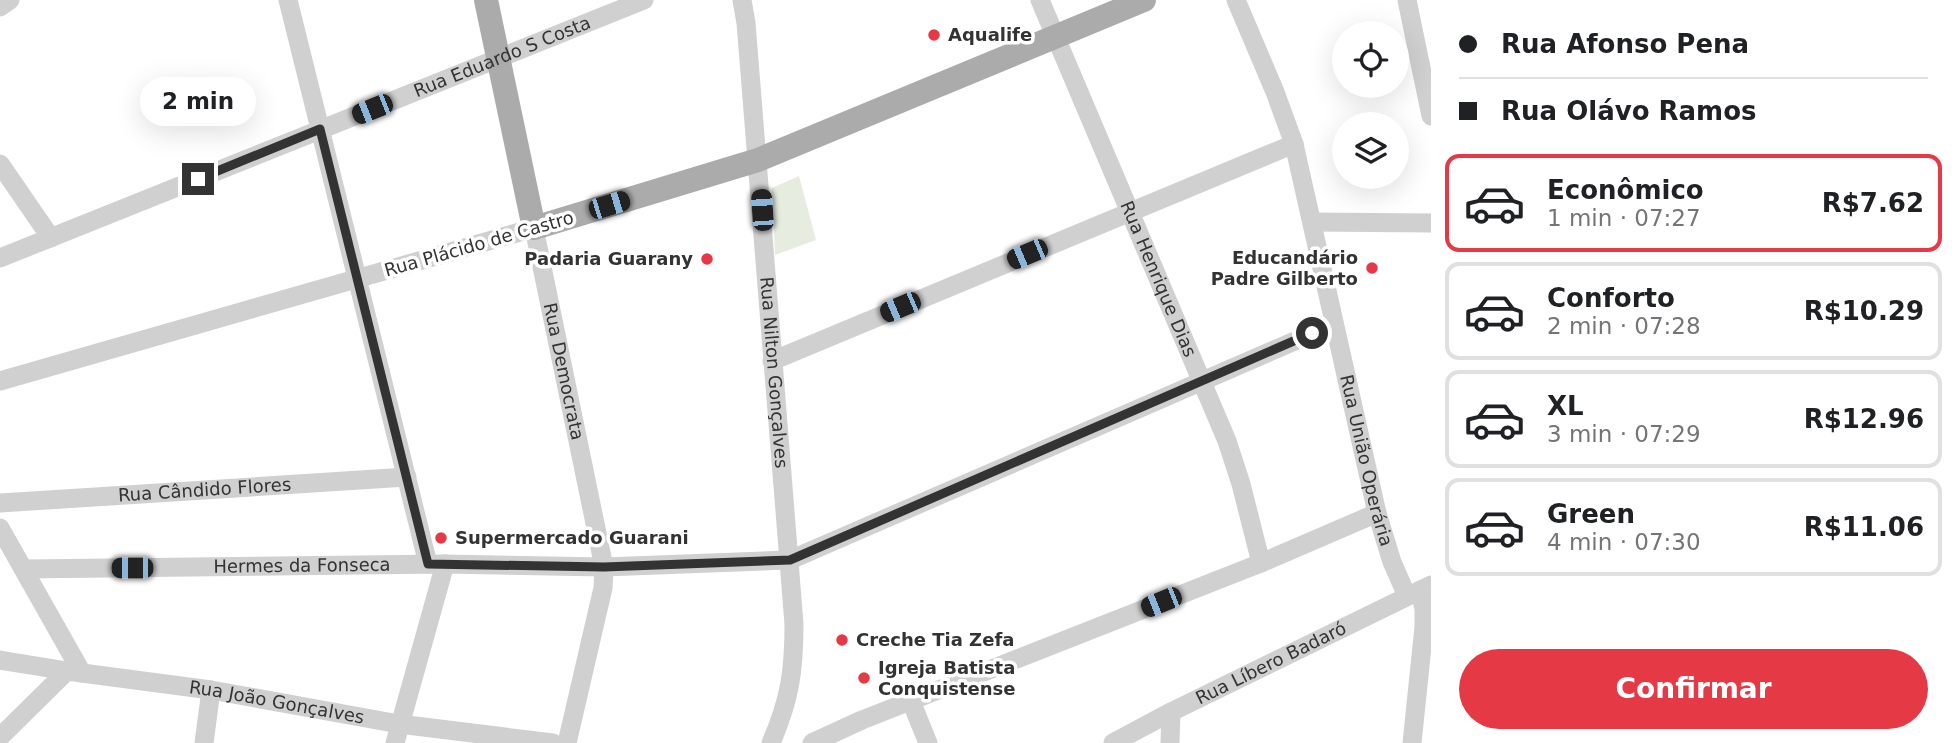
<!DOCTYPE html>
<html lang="pt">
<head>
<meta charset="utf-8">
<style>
  :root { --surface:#fff; --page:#f2f2f2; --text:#202124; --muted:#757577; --line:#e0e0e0; --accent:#e63946 }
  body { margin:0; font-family:"DejaVu Sans",sans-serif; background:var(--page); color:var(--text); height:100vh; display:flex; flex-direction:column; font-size:26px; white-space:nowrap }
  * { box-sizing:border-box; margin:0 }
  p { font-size:23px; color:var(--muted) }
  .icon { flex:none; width:38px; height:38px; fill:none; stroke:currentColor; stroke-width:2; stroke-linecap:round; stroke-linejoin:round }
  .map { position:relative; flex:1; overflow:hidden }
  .side { display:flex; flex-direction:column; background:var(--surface); width:525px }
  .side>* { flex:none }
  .banner { display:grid; align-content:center; height:154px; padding:0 28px; background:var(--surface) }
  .fabs { position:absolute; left:1332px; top:21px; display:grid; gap:14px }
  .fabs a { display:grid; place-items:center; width:77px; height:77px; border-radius:50%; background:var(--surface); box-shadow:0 7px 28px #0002; font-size:35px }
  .end { position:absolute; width:32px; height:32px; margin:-16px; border:9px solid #333; background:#fff; box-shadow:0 0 0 4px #fff }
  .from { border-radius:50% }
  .bubble { position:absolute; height:49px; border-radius:24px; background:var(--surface); box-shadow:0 7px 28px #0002; font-size:23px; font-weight:800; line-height:49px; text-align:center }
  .car { position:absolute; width:21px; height:42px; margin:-21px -10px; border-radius:9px; box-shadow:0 0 5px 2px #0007; background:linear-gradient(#222 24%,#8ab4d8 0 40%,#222 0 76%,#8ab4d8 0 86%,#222 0) }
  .banner b { display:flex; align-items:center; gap:24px; height:66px; font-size:26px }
  .banner b+b { border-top:2px solid var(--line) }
  .banner i { width:18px; height:18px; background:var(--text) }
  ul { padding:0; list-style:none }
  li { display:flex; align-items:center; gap:21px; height:98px; margin:0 14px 10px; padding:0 14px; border:4px solid var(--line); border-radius:14px }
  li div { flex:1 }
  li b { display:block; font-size:26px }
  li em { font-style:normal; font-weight:800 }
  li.current { border-color:var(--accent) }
  li>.icon { width:63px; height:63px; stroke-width:1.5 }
  .cta { display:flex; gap:14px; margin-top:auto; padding:14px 28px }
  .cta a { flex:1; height:80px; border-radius:42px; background:var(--accent); color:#fff; font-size:28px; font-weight:800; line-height:80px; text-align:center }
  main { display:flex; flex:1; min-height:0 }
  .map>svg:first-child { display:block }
  .green { fill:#e6ecdf }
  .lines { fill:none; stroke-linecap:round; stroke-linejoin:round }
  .minor { stroke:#d0d0d0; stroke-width:19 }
  .major { stroke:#ababab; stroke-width:24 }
  .route { stroke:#333; stroke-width:9 }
  .poi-dot { fill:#e63946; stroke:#fff; stroke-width:2.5 }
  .labels { text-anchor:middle; stroke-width:7; stroke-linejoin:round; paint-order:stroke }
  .poi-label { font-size:18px; font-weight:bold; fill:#333; stroke:#fff; text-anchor:start }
  .street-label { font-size:18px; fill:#333; stroke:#fff }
</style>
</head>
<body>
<main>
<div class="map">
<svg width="1431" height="743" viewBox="0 0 1431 743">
  <rect width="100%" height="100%" fill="#fff"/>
  <!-- green -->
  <path class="green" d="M 799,176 L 816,240 L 775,255 L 772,188 Z"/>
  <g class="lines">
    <!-- minor -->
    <g class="minor">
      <path d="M 288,0 L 428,564"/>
      <path id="s1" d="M 742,0 L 746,23 L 794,624 C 794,671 790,699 771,743"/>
      <path id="s2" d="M 1040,0 L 1227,441 L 1241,484 L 1261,563"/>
      <path id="s3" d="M 1236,0 L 1275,92 L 1294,144 L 1377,513 L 1392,562 L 1407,596"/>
      <path d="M 1407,0 L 1431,116"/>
      <path d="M 0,7 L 10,0"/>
      <path d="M 0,164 L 51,238"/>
      <path d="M 1312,222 L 1431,223"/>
      <path id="s4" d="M 0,258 L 644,0"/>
      <path d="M 772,361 L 1294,144"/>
      <path id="s5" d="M 0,381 L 534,228 L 604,567 L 603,588 L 567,743"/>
      <path id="s6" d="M 0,503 L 407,477"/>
      <path d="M 0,528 L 82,673"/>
      <path id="s7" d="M 24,569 L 445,564 L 604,567 L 790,560 L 1334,324"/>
      <path id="s8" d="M 0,660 L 67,671 L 211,690 L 399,724 L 553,743"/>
      <path d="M 911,701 L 928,743"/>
      <path d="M 0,737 L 67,671"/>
      <path d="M 204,743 L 211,690"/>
      <path d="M 395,743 L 445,564"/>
      <path d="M 812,743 L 862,720 L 1261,563 L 1377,513"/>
      <path id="s9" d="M 1113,743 L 1171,712 L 1431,585"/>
      <path d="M 1170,743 L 1171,712"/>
      <path d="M 1412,743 L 1424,627 L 1424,609 L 1420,590"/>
    </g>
    <!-- major -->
    <path class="major" d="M 486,0 L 534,228 L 758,160 L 1144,0"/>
  </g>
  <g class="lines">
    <!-- route -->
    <path class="route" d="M 198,179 L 320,129 L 428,564 L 604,567 L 790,560 L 1312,333"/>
  </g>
  <!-- markers -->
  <g class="poi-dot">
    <circle cx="934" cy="35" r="7"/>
    <circle cx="707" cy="259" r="7"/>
    <circle cx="1372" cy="268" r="7"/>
    <circle cx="441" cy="538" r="7"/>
    <circle cx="842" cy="640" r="7"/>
    <circle cx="864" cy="678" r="7"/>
  </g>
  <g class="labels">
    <!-- poi labels -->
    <g class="poi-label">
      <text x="948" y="41">Aqualife</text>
      <text x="1358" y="264" text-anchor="end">Educandário<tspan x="1358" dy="21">Padre Gilberto</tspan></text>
      <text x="693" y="265" text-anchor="end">Padaria Guarany</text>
      <text x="455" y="544">Supermercado Guarani</text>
      <text x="856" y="646">Creche Tia Zefa</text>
      <text x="878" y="674">Igreja Batista<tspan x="878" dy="21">Conquistense</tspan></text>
    </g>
    <!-- street labels -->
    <g class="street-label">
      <text dy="6" stroke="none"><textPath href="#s4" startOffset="541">Rua Eduardo S Costa</textPath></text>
      <text transform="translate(479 244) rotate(-16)" y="6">Rua Plácido de Castro</text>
      <text dy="6" stroke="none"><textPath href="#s2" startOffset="303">Rua Henrique Dias</textPath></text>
      <text dy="6" stroke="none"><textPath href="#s5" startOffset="702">Rua Democrata</textPath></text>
      <text dy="6" stroke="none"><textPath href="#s1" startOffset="374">Rua Nilton Gonçalves</textPath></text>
      <text dy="6" stroke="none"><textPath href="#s3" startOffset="480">Rua União Operária</textPath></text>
      <text dy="6" stroke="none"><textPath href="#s6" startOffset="205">Rua Cândido Flores</textPath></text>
      <text dy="6" stroke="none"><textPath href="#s7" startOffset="278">Hermes da Fonseca</textPath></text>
      <text dy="6" stroke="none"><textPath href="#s9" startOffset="177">Rua Líbero Badaró</textPath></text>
      <text dy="6" stroke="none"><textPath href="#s8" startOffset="280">Rua João Gonçalves</textPath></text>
    </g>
  </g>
</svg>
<div class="fabs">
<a><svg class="icon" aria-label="locate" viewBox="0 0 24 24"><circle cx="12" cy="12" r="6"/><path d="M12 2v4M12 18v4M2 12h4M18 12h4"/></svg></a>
<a><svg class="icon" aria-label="layers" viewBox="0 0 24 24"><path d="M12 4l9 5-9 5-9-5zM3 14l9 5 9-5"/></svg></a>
</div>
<i class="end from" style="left:1312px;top:333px"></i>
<i class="end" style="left:198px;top:179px"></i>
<div class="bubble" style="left:140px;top:77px;width:116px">2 min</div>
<i class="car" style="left:372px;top:109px;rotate:248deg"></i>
<i class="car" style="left:609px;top:205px;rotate:73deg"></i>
<i class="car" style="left:762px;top:210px;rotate:356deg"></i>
<i class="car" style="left:1027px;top:254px;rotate:247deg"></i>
<i class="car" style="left:900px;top:307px;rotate:247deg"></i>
<i class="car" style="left:132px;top:568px;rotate:270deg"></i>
<i class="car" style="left:1161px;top:602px;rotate:248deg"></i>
</div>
<section class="side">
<div class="banner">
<b><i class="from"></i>Rua Afonso Pena</b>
<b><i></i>Rua Olávo Ramos</b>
</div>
<ul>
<li class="current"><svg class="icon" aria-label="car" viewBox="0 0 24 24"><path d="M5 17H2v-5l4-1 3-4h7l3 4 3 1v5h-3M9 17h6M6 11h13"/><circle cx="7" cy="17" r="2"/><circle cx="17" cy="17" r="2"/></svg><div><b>Econômico</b><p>1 min · 07:27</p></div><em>R$7.62</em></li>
<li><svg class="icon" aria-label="car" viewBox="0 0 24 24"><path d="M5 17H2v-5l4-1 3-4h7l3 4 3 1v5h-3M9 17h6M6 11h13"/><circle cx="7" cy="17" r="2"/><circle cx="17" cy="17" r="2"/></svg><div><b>Conforto</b><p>2 min · 07:28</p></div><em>R$10.29</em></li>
<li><svg class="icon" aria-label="car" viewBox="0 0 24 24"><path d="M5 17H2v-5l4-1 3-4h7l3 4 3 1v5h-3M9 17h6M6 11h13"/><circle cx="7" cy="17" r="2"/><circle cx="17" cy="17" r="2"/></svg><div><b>XL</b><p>3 min · 07:29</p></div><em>R$12.96</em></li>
<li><svg class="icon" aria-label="car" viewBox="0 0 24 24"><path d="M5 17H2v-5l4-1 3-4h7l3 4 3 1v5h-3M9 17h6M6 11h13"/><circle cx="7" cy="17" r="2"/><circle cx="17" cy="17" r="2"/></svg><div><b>Green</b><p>4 min · 07:30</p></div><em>R$11.06</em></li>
</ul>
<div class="cta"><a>Confirmar</a></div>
</section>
</main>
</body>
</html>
